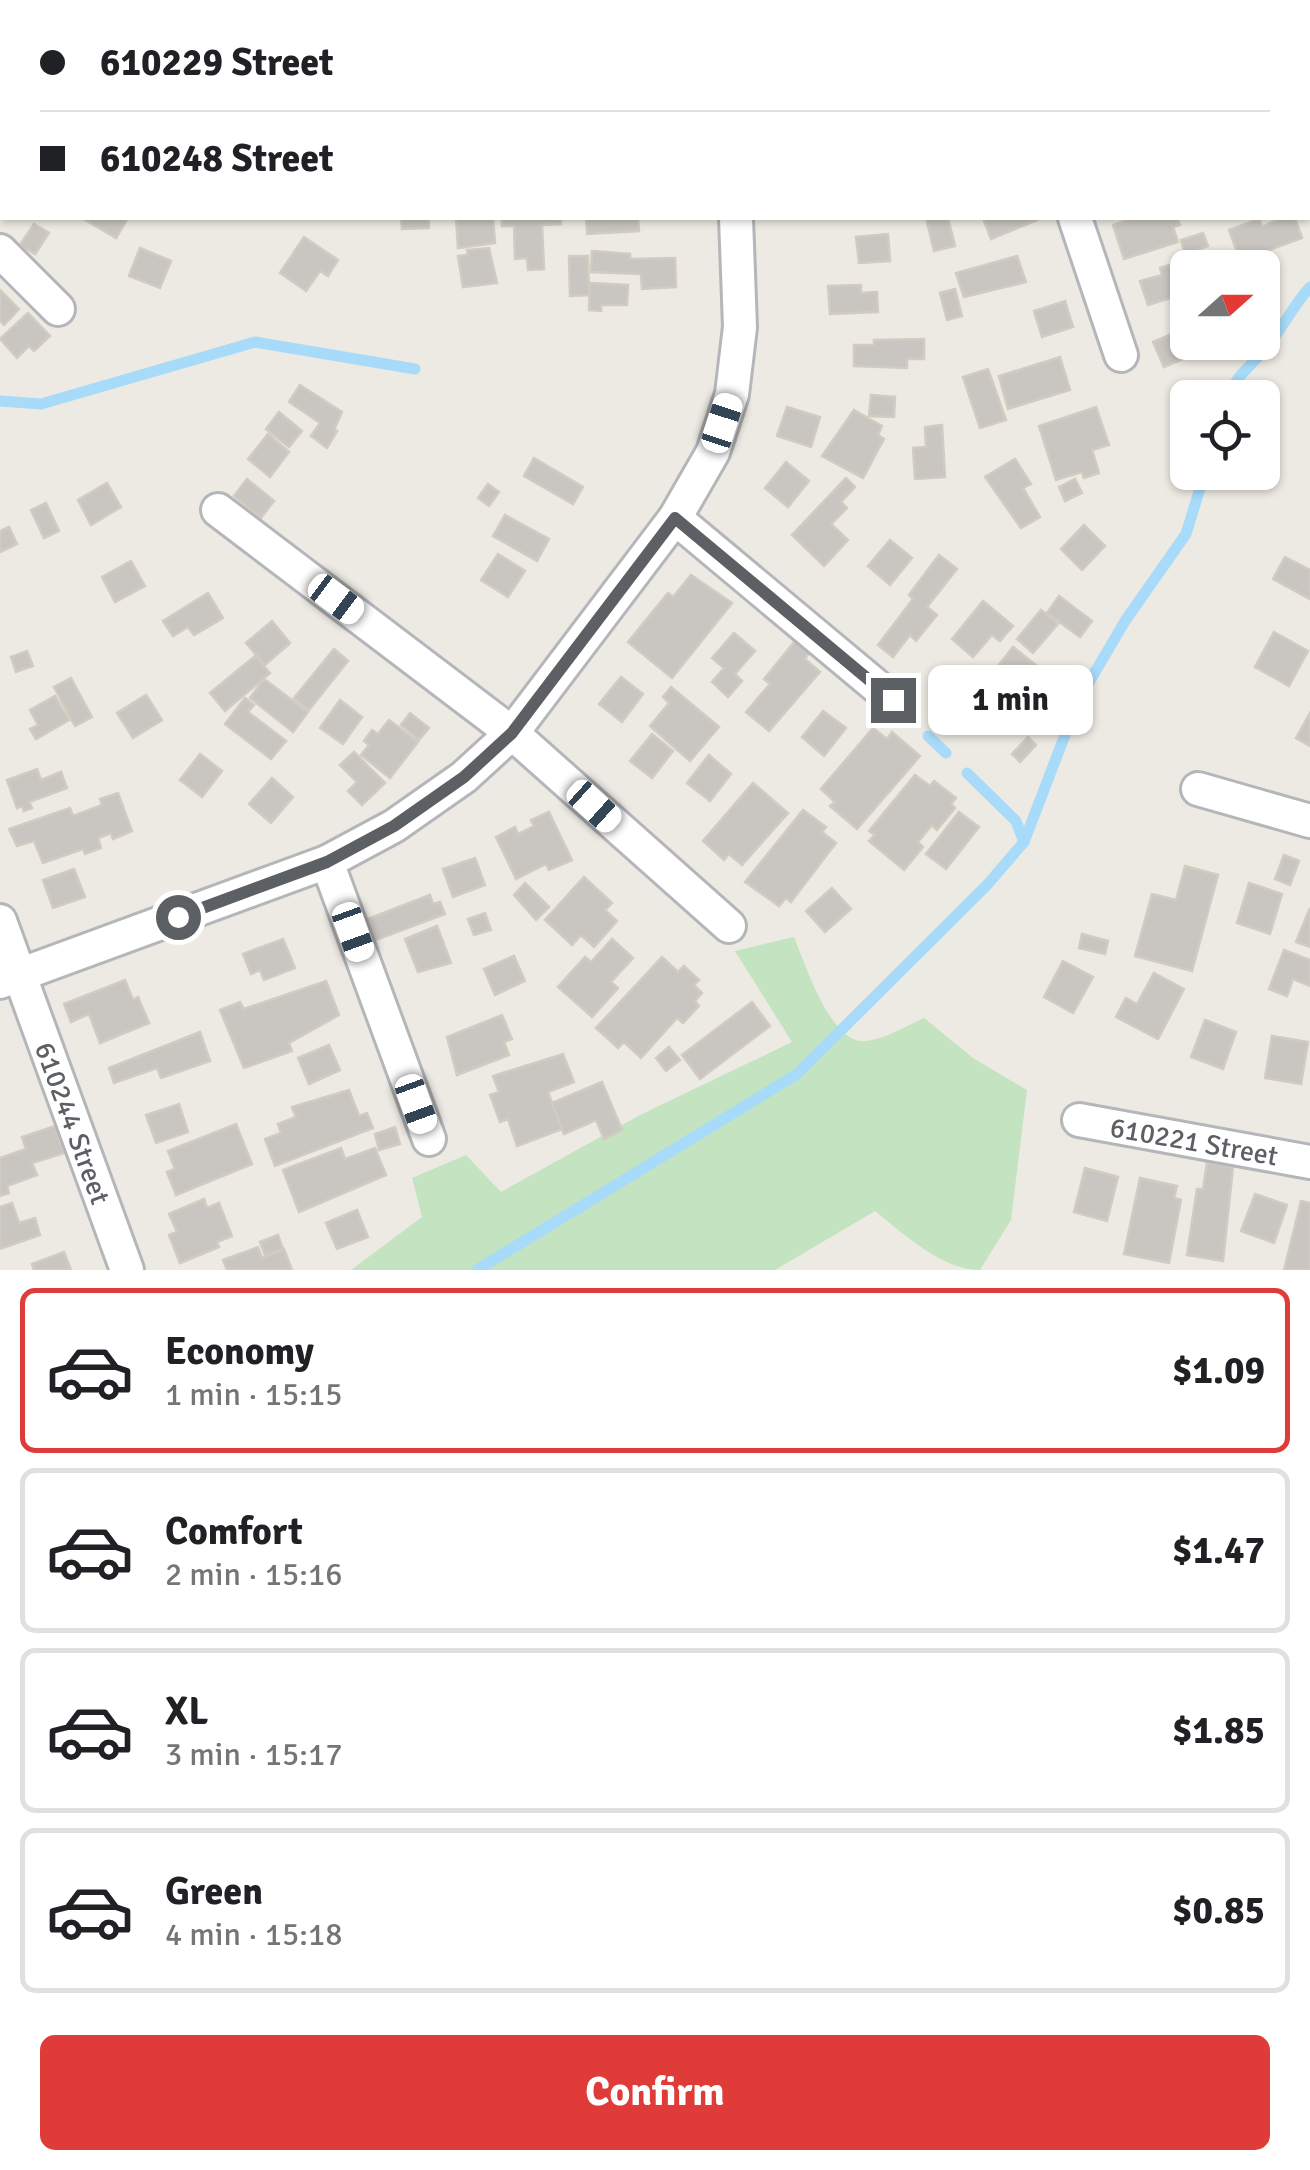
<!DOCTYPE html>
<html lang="en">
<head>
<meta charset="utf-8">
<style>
  :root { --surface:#fff; --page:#f6f6f6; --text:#202124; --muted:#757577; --line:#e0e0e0; --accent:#de3b39 }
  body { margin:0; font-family:Signika,sans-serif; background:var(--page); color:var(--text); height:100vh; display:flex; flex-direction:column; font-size:38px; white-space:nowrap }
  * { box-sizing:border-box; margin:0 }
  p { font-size:32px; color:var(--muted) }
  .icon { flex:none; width:55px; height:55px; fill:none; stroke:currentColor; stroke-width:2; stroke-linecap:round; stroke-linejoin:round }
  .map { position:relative; height:1270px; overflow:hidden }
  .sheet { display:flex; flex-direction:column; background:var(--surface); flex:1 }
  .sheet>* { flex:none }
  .top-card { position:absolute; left:0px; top:0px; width:1310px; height:220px; box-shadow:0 2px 8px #0004; display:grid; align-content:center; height:220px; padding:0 40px; background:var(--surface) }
  .needle { width:65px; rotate:69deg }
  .controls { position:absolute; left:1170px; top:250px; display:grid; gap:20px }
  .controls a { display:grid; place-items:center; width:110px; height:110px; border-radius:15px; background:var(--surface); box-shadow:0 2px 8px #0004; font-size:50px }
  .end { position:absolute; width:45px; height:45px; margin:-22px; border:12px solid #5c5f63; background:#fff; box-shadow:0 0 0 5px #fff }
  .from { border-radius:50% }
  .bubble { position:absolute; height:70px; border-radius:15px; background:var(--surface); box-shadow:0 2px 8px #0004; font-size:32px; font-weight:800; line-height:70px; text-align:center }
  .car { position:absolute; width:30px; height:60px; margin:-30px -15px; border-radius:12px; box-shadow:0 0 8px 2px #0007; background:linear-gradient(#fff 24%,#345 0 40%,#fff 0 76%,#345 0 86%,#fff 0) }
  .top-card b { display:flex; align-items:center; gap:35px; height:95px; font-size:38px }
  .top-card b+b { border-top:2px solid var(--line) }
  .top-card i { width:25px; height:25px; background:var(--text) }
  ul { padding:18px 0 0; list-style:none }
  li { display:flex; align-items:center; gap:30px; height:165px; margin:0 20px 15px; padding:0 20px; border:5px solid var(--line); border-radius:15px }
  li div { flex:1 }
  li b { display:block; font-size:38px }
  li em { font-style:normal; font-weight:800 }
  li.current { border-color:var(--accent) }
  li>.icon { width:90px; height:90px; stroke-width:1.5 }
  .primary-button { display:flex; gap:20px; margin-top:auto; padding:20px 40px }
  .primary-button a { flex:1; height:115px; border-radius:15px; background:var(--accent); color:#fff; font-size:40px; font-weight:800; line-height:115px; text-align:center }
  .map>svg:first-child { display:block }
  .green { fill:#c3e3c1 }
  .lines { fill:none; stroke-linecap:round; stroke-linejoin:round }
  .stream { stroke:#a7dbf9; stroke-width:11 }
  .building { fill:#c9c5c0; stroke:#d1ccc2; stroke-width:2.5 }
  .street-casing { stroke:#b4b6ba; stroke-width:38 }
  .street { stroke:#fff; stroke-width:32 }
  .route { stroke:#5c5f63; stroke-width:12 }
  .labels { text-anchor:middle; stroke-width:10; stroke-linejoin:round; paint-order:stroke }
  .street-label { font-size:28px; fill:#5c5f63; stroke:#fff }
</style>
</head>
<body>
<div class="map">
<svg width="1310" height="1270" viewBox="0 0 1310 1270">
  <rect width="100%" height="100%" fill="#edeae3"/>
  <!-- green -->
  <path class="green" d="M 794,937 C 805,963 831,1046 866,1041 C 885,1039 906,1026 924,1018 L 973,1058 L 1027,1090 L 1011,1220 L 980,1270 C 942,1270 904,1234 875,1211 L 775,1270 L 351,1270 L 422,1217 L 412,1178 L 466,1155 L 501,1192 L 640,1115 L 792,1042 L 735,951 Z"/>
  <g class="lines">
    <!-- stream -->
    <g class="stream">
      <path d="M 1228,398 C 1234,377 1254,363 1267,347 C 1283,327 1293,306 1310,287"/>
      <path d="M 0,401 L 41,404 L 255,342 L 415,369"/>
      <path d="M 928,736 L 946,753"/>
      <path d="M 967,773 L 1016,821 L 1024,842"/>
      <path d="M 477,1270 L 797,1074 L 987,885 L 1024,842 L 1078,701 L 1125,621 L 1186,534 L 1205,472"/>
    </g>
  </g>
  <!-- building -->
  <g class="building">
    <path d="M 82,218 L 128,218 L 116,238 Z"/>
    <path d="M 401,218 L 429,218 L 429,228 L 402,229 Z"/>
    <path d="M 456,218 L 493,218 L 495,243 L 458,248 Z"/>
    <path d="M 502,218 L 561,218 L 561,224 L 542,225 L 544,269 L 528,270 L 527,258 L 515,259 L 514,226 L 502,226 Z"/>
    <path d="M 586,218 L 638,218 L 639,231 L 587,234 Z"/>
    <path d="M 926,218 L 948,218 L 955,246 L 934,251 Z"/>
    <path d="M 983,218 L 1036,218 L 1037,220 L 991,239 Z"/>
    <path d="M 1134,218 L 1177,218 L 1180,225 L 1173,227 L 1178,242 L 1124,259 L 1113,225 Z"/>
    <path d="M 1281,218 L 1295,218 L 1302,238 L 1253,256 L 1257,268 L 1243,268 L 1229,230 L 1259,219 L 1262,227 Z"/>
    <path d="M 34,224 L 49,233 L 35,254 L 20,245 Z"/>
    <path d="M 1203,233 L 1208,246 L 1185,254 L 1181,240 Z"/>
    <path d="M 888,234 L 890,261 L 859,263 L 856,237 Z"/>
    <path d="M 304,237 L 338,260 L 328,276 L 320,271 L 306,291 L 280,273 Z"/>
    <path d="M 140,248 L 171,261 L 160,288 L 129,276 Z"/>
    <path d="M 489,248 L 497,283 L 463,287 L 458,256 L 468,255 L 467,250 Z"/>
    <path d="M 592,251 L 630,254 L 630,259 L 675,258 L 676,287 L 642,289 L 641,274 L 591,272 Z"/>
    <path d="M 569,256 L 588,256 L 589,295 L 570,296 Z"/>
    <path d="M 1017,256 L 1026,282 L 964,297 L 956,273 Z"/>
    <path d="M 1175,263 L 1184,294 L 1148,305 L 1140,281 L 1162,275 L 1160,268 Z"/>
    <path d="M 590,283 L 628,285 L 627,305 L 601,305 L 601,311 L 589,310 Z"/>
    <path d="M 861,285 L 861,293 L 877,292 L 878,312 L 830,314 L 828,286 Z"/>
    <path d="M 955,289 L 962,316 L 947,320 L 940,293 Z"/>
    <path d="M 0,290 L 19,309 L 4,325 L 0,321 Z"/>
    <path d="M 1065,301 L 1073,327 L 1042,337 L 1034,311 Z"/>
    <path d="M 28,313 L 50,336 L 34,351 L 29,346 L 17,358 L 0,339 Z"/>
    <path d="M 1184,329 L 1194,354 L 1164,367 L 1153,342 Z"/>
    <path d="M 924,339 L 924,359 L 907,359 L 907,368 L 854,366 L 854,345 L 874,345 L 874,340 Z"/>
    <path d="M 1060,357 L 1070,390 L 1008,409 L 999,376 Z"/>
    <path d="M 988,369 L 1006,420 L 980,428 L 963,377 Z"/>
    <path d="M 300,385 L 342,412 L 334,430 L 337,431 L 327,448 L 311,436 L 320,423 L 289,402 Z"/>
    <path d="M 871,395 L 895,397 L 894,417 L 869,416 Z"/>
    <path d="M 787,407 L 820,417 L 811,447 L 777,436 Z"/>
    <path d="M 1096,407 L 1109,445 L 1092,450 L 1099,473 L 1084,478 L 1082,472 L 1056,480 L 1039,426 Z"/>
    <path d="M 854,410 L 882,426 L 878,435 L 884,439 L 863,478 L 822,456 Z"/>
    <path d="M 279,412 L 302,431 L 289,447 L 266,429 Z"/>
    <path d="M 942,425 L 945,477 L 915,479 L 913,448 L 926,447 L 925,427 Z"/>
    <path d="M 268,434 L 289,452 L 270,477 L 248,459 Z"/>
    <path d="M 534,458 L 583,487 L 573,504 L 524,476 Z"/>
    <path d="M 1015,459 L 1031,484 L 1023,488 L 1040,517 L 1021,528 L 985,477 Z"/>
    <path d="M 786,462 L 809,481 L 788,507 L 765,488 Z"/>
    <path d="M 846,478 L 855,487 L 841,502 L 847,508 L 831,524 L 848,540 L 824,566 L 792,535 Z"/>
    <path d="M 247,479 L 274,501 L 261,518 L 234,496 Z"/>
    <path d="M 1075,479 L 1082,493 L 1065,501 L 1059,487 Z"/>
    <path d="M 107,483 L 121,507 L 91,525 L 78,500 Z"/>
    <path d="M 488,484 L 499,492 L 489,506 L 478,498 Z"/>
    <path d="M 46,503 L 59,531 L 44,538 L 31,510 Z"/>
    <path d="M 505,515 L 549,539 L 537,561 L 493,536 Z"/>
    <path d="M 1084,525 L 1105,546 L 1082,570 L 1061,549 Z"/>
    <path d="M 9,527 L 17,544 L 0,552 L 0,531 Z"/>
    <path d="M 890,540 L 912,558 L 890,585 L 868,566 Z"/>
    <path d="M 498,554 L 525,571 L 508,597 L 481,580 Z"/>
    <path d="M 939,555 L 957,569 L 927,607 L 937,615 L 916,641 L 910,635 L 893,657 L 878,645 L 913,599 L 909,595 Z"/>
    <path d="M 1285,557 L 1310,570 L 1310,599 L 1273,579 Z"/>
    <path d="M 131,561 L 145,586 L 115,602 L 102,577 Z"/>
    <path d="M 691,575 L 732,603 L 672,678 L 628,642 L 668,593 L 673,597 Z"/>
    <path d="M 208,593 L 223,618 L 194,635 L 188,627 L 173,636 L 163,621 Z"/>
    <path d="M 1059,596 L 1092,621 L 1080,637 L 1047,613 Z"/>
    <path d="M 983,601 L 1013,626 L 1000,641 L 992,635 L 973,657 L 952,639 Z"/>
    <path d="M 1041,610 L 1058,624 L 1033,653 L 1017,639 Z"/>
    <path d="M 272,621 L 290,643 L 265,665 L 246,643 Z"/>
    <path d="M 1274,632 L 1308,651 L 1289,686 L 1255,667 Z"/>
    <path d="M 734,633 L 755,651 L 735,674 L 742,681 L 728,697 L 712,682 L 724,668 L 712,658 Z"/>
    <path d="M 795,641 L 809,653 L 805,659 L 820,672 L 769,731 L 746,712 L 770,684 L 764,679 Z"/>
    <path d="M 1013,647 L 1037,666 L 1002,710 L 990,700 L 982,709 L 971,700 Z"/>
    <path d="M 334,649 L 348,661 L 309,710 L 294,698 Z"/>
    <path d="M 27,651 L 33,666 L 16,672 L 11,657 Z"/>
    <path d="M 255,656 L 270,673 L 225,711 L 210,693 Z"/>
    <path d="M 621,677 L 643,694 L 622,722 L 599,704 Z"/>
    <path d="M 71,678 L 92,717 L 75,726 L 54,687 Z"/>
    <path d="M 264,679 L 308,712 L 293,732 L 250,698 Z"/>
    <path d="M 671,687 L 719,727 L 690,761 L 650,726 L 669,703 L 663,697 Z"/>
    <path d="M 146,695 L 162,720 L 133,738 L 117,713 Z"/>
    <path d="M 55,696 L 69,720 L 36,739 L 30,729 L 38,725 L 30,710 Z"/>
    <path d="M 245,698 L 254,705 L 248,712 L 286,741 L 271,759 L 225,724 Z"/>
    <path d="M 340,700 L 362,717 L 343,744 L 320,728 Z"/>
    <path d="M 823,711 L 846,728 L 824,756 L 802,737 Z"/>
    <path d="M 410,713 L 429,728 L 419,740 L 401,725 Z"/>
    <path d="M 1310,713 L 1310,746 L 1296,738 Z"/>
    <path d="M 389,720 L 418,742 L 390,778 L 361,755 L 369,745 L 364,741 L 372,730 L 378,734 Z"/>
    <path d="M 873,728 L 887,739 L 892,732 L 920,756 L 857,829 L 830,806 L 835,802 L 821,789 Z"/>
    <path d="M 652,734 L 673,751 L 652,778 L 630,761 Z"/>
    <path d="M 1028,737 L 1036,745 L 1020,762 L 1012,754 Z"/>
    <path d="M 354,752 L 385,783 L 362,805 L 348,791 L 357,782 L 340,765 Z"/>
    <path d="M 200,754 L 222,771 L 202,797 L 180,780 Z"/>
    <path d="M 709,755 L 731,774 L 710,801 L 687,783 Z"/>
    <path d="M 37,769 L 41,780 L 61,772 L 67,788 L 29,802 L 32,808 L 24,811 L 22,806 L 17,808 L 7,780 Z"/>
    <path d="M 915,775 L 930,786 L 934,781 L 956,798 L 951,804 L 955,808 L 937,830 L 932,825 L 918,842 L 923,847 L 904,870 L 869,841 L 875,835 L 869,831 Z"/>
    <path d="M 272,778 L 293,797 L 271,823 L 249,804 Z"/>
    <path d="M 753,783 L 788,813 L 742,865 L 729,854 L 724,860 L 703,841 Z"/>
    <path d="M 118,793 L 132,831 L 113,839 L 111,833 L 98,838 L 101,848 L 85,854 L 83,849 L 43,863 L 34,841 L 17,846 L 9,829 L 70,808 L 73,816 L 102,805 L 100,799 Z"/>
    <path d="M 803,810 L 826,827 L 822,832 L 836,843 L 791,902 L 786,898 L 779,906 L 745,882 Z"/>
    <path d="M 549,812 L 572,860 L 549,870 L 546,864 L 516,879 L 496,837 L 515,827 L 518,834 L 534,826 L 531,820 Z"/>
    <path d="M 959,812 L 979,827 L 946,869 L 926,854 Z"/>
    <path d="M 1284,855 L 1299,861 L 1290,885 L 1275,879 Z"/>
    <path d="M 475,858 L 485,885 L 453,897 L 443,869 Z"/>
    <path d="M 1185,866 L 1218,875 L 1192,971 L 1135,956 L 1152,894 L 1176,900 Z"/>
    <path d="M 74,869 L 85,897 L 53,908 L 43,880 Z"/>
    <path d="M 584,877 L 612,903 L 605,910 L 617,921 L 594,947 L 581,935 L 572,945 L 545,920 Z"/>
    <path d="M 525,883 L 549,907 L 536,920 L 514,895 Z"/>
    <path d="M 1249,883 L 1282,894 L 1270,934 L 1237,923 Z"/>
    <path d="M 832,888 L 851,909 L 825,932 L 806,911 Z"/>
    <path d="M 430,895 L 433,904 L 440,902 L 445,914 L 376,940 L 368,919 Z"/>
    <path d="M 1310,908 L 1310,947 L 1296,942 Z"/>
    <path d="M 485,913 L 491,930 L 474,935 L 468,919 Z"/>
    <path d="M 437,926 L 451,963 L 418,972 L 405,939 Z"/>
    <path d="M 1082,934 L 1108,941 L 1105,954 L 1079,948 Z"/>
    <path d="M 283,939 L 295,968 L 264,980 L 260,970 L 251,974 L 243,954 Z"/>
    <path d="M 612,939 L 633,958 L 611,982 L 618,988 L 592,1017 L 558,987 L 585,957 L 591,962 Z"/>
    <path d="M 1284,950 L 1310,960 L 1310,986 L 1293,979 L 1287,996 L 1269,989 Z"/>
    <path d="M 514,956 L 525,981 L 495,995 L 484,969 Z"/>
    <path d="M 662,957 L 678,972 L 684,966 L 699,980 L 694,985 L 702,993 L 695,1001 L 699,1006 L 683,1023 L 677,1018 L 641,1058 L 624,1042 L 618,1048 L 596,1028 Z"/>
    <path d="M 1063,961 L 1093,977 L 1073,1013 L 1044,997 Z"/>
    <path d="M 1154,973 L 1184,989 L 1158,1039 L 1116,1017 L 1126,998 L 1137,1004 Z"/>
    <path d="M 125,980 L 133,1000 L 138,997 L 149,1023 L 100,1043 L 89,1014 L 71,1022 L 64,1004 Z"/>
    <path d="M 326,981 L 339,1015 L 289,1043 L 292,1051 L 244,1068 L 220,1010 L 240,1002 L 244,1009 Z"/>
    <path d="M 752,1002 L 770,1026 L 700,1079 L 682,1055 Z"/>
    <path d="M 502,1015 L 512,1039 L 504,1042 L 509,1055 L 457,1075 L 447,1037 Z"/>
    <path d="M 1205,1020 L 1236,1032 L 1223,1069 L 1191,1057 Z"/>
    <path d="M 200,1032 L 210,1061 L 161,1078 L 157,1068 L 114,1083 L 109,1068 Z"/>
    <path d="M 1272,1036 L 1308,1042 L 1301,1084 L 1265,1078 Z"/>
    <path d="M 329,1045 L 340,1070 L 309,1084 L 298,1058 Z"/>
    <path d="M 669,1047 L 680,1060 L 666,1071 L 656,1058 Z"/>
    <path d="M 563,1054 L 574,1082 L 548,1092 L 562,1129 L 517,1146 L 508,1119 L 500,1122 L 490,1095 L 499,1092 L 493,1076 Z"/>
    <path d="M 602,1082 L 622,1130 L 604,1139 L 596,1120 L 564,1134 L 552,1103 Z"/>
    <path d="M 349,1090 L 359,1116 L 367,1113 L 373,1128 L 275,1166 L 265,1139 L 281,1133 L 278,1124 L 296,1117 L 292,1107 Z"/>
    <path d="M 179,1104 L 188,1132 L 156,1143 L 146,1115 Z"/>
    <path d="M 236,1124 L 252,1164 L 176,1195 L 167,1172 L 175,1169 L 168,1151 Z"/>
    <path d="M 55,1126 L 64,1153 L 32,1163 L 37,1175 L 7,1186 L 9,1193 L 0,1196 L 0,1158 L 26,1149 L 22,1137 Z"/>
    <path d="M 395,1127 L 400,1144 L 379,1150 L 375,1134 Z"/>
    <path d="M 341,1148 L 345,1159 L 375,1148 L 386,1175 L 299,1212 L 283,1170 Z"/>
    <path d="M 1207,1163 L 1233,1167 L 1223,1261 L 1187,1255 L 1197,1189 L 1203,1189 Z"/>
    <path d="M 1085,1168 L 1118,1177 L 1107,1221 L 1074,1212 Z"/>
    <path d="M 1140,1178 L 1177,1186 L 1174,1198 L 1181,1200 L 1169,1263 L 1124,1254 Z"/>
    <path d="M 1255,1194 L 1287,1205 L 1274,1243 L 1241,1231 Z"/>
    <path d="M 204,1199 L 207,1208 L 219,1203 L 232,1236 L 217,1242 L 219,1247 L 180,1263 L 169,1235 L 177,1232 L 169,1214 Z"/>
    <path d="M 1301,1201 L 1310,1203 L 1310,1270 L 1284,1270 Z"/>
    <path d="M 12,1203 L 19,1223 L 35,1218 L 40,1235 L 0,1249 L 0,1207 Z"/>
    <path d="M 357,1210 L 368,1237 L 337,1249 L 326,1223 Z"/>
    <path d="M 278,1235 L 283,1249 L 265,1255 L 260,1242 Z"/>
    <path d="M 258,1247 L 262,1258 L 284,1249 L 292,1270 L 227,1270 L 223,1260 Z"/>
    <path d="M 64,1252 L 71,1270 L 34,1270 L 32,1264 Z"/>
  </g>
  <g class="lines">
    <!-- street casing -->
    <g class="street-casing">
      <g id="street">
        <path d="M 172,0 L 175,2"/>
        <path d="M 725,0 L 725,2"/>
        <path d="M 1133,2 L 1141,0"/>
        <path d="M 1075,218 L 1121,355"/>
        <path d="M 0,251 L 58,309"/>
        <path d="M 218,510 L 512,733 L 729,926"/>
        <path d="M 675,518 L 893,700"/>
        <path d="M 1198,789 L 1310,821"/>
        <path d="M 327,862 L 429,1139"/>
        <path d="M 0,921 L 127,1270"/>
        <path d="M 0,982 L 327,862 L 394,826 L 464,777 L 512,733 L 675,518 L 713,452 L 732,394 L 740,327 L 736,218"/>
        <path d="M 1079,1120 L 1310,1162"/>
      </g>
    </g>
    <!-- street -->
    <use href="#street" class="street"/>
  </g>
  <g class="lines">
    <!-- route -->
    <path class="route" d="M 178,917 L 327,862 L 394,826 L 464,777 L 512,733 L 675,518 L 893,700"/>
  </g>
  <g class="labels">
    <!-- street labels -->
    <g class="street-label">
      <text transform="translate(73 1123) rotate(70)" y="10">610244 Street</text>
      <text transform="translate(1194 1141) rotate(10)" y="10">610221 Street</text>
    </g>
  </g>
</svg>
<div class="controls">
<a><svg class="needle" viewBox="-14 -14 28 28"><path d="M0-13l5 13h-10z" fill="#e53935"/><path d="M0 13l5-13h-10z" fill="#757577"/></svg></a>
<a><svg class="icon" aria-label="locate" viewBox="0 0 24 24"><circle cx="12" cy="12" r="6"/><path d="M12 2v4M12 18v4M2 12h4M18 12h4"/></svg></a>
</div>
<i class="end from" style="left:178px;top:917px"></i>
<i class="end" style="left:893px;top:700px"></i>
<div class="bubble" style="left:928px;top:665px;width:165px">1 min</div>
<i class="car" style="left:722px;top:423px;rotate:18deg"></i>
<i class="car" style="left:336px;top:599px;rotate:127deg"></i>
<i class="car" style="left:594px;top:806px;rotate:132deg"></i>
<i class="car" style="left:353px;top:932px;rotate:160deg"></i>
<i class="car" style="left:416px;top:1104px;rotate:160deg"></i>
<div class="top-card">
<b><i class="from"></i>610229 Street</b>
<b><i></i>610248 Street</b>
</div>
</div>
<section class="sheet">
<ul>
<li class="current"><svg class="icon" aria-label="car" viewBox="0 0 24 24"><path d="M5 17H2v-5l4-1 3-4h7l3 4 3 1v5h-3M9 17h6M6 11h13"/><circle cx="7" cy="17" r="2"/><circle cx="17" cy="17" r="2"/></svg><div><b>Economy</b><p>1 min · 15:15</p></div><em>$1.09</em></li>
<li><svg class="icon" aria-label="car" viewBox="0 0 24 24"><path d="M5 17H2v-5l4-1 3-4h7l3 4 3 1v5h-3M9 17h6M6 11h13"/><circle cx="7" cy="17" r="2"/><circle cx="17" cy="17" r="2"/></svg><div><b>Comfort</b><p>2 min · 15:16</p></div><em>$1.47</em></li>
<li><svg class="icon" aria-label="car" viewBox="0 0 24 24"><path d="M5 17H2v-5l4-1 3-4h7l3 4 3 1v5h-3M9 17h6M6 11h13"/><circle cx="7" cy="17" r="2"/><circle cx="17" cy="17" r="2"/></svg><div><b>XL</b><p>3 min · 15:17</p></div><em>$1.85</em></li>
<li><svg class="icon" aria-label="car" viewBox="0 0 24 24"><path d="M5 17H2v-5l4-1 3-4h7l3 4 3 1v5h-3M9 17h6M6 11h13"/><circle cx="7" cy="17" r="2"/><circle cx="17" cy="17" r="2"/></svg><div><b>Green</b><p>4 min · 15:18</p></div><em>$0.85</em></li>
</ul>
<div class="primary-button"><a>Confirm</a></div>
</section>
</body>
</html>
